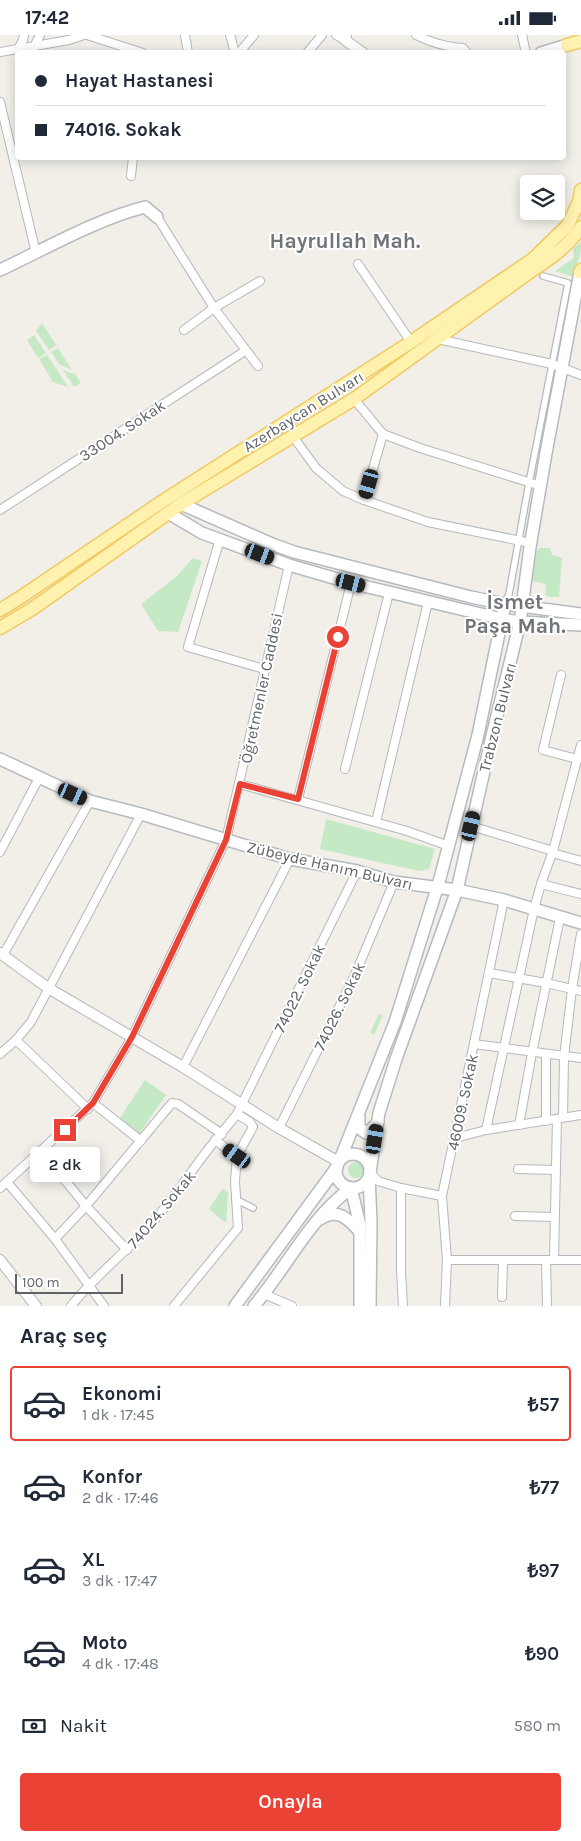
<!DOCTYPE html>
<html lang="tr">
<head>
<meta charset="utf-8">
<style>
  :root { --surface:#fff; --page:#f2f2f3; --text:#1f2937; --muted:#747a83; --line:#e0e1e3; --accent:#ea4335 }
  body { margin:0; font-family:Karla,sans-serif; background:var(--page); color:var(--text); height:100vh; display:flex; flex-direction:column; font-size:19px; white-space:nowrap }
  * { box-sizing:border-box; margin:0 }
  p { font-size:16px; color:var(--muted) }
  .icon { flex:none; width:28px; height:28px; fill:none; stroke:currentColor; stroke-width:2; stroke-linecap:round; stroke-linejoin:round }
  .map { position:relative; height:1271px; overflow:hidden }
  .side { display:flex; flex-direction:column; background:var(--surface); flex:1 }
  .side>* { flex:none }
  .top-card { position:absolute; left:15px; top:15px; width:551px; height:110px; border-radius:5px; box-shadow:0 2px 12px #0003; display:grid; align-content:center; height:110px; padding:0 20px; background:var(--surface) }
  .buttons { position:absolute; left:520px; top:140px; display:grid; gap:10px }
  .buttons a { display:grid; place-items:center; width:45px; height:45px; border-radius:5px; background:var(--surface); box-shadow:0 2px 12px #0003; font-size:25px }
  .scale { position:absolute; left:15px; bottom:12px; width:108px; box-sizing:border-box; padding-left:5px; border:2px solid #5f6368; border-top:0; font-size:14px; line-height:18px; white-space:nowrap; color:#5f6368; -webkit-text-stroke:4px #fff; paint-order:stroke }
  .end { position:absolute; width:22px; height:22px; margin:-11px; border:6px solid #ea4335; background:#fff; box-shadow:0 0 0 2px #fff }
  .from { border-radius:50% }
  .bubble { position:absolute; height:35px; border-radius:5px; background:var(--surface); box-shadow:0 2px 12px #0003; font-size:16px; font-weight:600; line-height:35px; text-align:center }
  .car { position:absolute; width:15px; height:30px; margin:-15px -8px; border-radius:6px; box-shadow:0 0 4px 1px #0007; background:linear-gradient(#222 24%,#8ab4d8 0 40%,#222 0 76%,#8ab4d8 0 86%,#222 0) }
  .top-card b { display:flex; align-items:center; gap:18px; height:48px; font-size:19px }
  .top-card b+b { border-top:1px solid var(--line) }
  .top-card i { width:12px; height:12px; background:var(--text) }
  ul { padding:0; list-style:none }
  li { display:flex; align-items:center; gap:15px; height:75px; margin:0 10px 8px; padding:0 10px; border:2px solid transparent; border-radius:5px }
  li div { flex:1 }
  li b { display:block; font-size:19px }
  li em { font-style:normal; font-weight:600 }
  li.current { border-color:var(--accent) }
  li>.icon { width:45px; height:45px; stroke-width:1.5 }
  h2 { padding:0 20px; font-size:22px; line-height:60px }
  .pay { display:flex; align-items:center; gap:12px; height:55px; padding:0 20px; font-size:19px }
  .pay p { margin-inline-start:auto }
  .primary-button { display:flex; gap:10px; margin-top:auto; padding:10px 20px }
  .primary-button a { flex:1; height:58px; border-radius:5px; background:var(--accent); color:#fff; font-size:20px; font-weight:600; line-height:58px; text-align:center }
  .status { display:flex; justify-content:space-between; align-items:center; height:35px; padding:0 25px; background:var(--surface); direction:ltr }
  .status svg { height:14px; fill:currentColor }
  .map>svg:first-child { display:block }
  .green { fill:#c5e8c5 }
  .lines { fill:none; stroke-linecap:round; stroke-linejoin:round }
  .pedestrian-casing { stroke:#b5b8bc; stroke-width:8 }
  .minor-casing { stroke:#b5b8bc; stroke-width:10 }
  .tertiary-casing { stroke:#b5b8bc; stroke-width:12 }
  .secondary-casing { stroke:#b6babf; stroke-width:14 }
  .primary-casing { stroke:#f2c960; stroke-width:15 }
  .pedestrian { stroke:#fff; stroke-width:5.5 }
  .minor { stroke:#fff; stroke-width:8 }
  .tertiary { stroke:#fff; stroke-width:10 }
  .secondary { stroke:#fff; stroke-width:11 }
  .primary { stroke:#fff2af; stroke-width:12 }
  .route { stroke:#ea4335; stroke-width:6 }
  .labels { text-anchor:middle; stroke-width:4; stroke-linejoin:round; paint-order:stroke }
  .street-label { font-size:16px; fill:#5f6368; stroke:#fff }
  .district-label { font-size:21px; font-weight:bold; fill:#70757a; stroke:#fff }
</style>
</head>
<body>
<div class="status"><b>17:42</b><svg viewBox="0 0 49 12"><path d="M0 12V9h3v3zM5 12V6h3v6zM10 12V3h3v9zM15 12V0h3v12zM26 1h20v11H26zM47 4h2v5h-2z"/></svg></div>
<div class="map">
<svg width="581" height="1271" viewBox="0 0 581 1271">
  <rect width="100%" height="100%" fill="#f1efe8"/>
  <!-- green -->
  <g class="green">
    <path d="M 581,207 L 581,215 L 574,242 L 555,236 L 574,223 L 573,214 Z"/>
    <path d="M 42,288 L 56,310 L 49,315 L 36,296 Z"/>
    <path d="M 34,300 L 46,318 L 38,323 L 27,305 Z"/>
    <path d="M 58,313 L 72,335 L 59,329 L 51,317 Z"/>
    <path d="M 47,320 L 68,352 L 53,347 L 39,324 Z"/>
    <path d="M 63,335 L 76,340 L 81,348 L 74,352 Z"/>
    <path d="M 539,513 L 550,513 L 552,520 L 562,523 L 559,562 L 549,562 L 545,559 L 546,549 L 532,546 L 536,518 Z"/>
    <path d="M 193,523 L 202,526 L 178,597 L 158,596 L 141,569 L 176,542 Z"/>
    <path d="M 326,784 L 435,814 L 429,834 L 419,836 L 320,814 Z"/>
    <path d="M 379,979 L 383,980 L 374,1000 L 370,998 Z"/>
    <path d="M 145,1045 L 166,1060 L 139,1099 L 119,1084 Z"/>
    <circle cx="356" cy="1135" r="8"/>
    <path d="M 223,1153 L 228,1158 L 226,1188 L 209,1174 Z"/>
  </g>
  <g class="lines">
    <!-- pedestrian casing -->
    <g class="pedestrian-casing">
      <g id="pedestrian">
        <path d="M 505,569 L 509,559 L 529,448 L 568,248 L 543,241"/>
        <path d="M 235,1164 L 253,1173"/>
      </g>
    </g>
    <!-- minor casing -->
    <g class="minor-casing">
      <g id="minor">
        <path d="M 87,0 L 143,18"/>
        <path d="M 185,0 L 188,18"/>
        <path d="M 230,0 L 235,18"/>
        <path d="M 336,0 L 345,5"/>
        <path d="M 416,0 C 432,8 445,12 463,13 L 467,18"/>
        <path d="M 522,0 L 526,18"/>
        <path d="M 34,12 L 40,0"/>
        <path d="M 18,14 L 23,5 L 24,0"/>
        <path d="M 0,17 L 69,5 L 84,0"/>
        <path d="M 239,18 L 254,0"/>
        <path d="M 307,18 L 322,0"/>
        <path d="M 0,67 L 36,218"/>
        <path d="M 131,141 L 133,122"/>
        <path d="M 157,182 L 214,273 L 258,331"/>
        <path d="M 358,229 L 411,307"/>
        <path d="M 184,295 L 214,273 L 260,246"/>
        <path d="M 438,304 L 552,329 L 581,340"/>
        <path d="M 354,364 L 383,399 L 420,413 L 541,451"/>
        <path d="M 292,400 L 316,433 L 343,456 L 364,465 L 428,487 L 531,508"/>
        <path d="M 364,465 L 383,399"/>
        <path d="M 0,475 L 245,316"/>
        <path d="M 220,504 L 188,612 L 264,634"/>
        <path d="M 561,640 L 543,715 L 577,724"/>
        <path d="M 345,734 L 389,558"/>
        <path d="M 240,749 L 407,796 L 449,811"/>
        <path d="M 298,764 L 351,548"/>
        <path d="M 376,787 L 428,567"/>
        <path d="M 471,791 L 553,816"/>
        <path d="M 0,817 L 39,743"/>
        <path d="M 552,818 L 581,826"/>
        <path d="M 541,849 L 581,859"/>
        <path d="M 3,920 L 90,766"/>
        <path d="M 489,938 L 546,948 L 581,956"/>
        <path d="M 16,1005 L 88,1074"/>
        <path d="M 474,1009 L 581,1023"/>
        <path d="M 0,1019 L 16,1005 L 31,987 L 141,779"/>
        <path d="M 183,1032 L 290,824"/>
        <path d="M 93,1068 L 141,1106"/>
        <path d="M 563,1082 L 564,1022 L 572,954 L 581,899"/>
        <path d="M 546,1086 L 546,1020"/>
        <path d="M 519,1090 L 532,1018 L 560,883"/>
        <path d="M 279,1093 L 354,942 L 394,847"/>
        <path d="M 486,1095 L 534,874 L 541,849 L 553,816 L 581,710"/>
        <path d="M 455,1103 L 486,1095 L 581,1080"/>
        <path d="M 215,1105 L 237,1121"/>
        <path d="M 41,1116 L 86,1171 L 127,1215"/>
        <path d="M 518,1134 L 555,1135"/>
        <path d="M 370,1137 L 378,1146 L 401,1153 L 442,1161"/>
        <path d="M 7,1147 L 55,1204 L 104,1271"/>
        <path d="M 0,1153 L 93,1068 L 132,1002 L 226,805 L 289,530"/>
        <path d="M 401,1153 L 401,1236 L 403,1271"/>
        <path d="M 515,1181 L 554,1182"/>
        <path d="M 55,1204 L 86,1171 L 172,1068 L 178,1069 L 222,1099"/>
        <path d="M 447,1225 L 581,1225"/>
        <path d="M 546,1225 L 547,1271"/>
        <path d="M 554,1225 L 557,1084"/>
        <path d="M 264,1259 L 292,1271"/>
        <path d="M 502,1262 L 503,1225"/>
        <path d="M 71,1271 C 94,1242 124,1219 149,1191 C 174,1165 192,1133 215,1106 C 222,1097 230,1088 237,1079 L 357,836"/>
        <path d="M 174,1271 L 238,1193 L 235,1146 L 237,1121 L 253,1092 L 250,1087 L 237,1079"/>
        <path d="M 445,1271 L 447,1225 L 442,1161 L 504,865"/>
      </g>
    </g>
    <!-- tertiary casing -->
    <g class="tertiary-casing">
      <g id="tertiary">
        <path d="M 346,0 L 345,5 L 363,18"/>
        <path d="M 0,918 L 48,953 L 183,1032 L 279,1093 L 339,1127"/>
        <path d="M 0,1225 L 36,1271"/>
      </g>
    </g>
    <!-- secondary casing -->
    <g class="secondary-casing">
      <g id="secondary">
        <path d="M 541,18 L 567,10"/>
        <path d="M 0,235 C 45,214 97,184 145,172 L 157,182"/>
        <path d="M 181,469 L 272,509 L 294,517 L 471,562 L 505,569 L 581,579"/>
        <path d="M 168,478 L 202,498 L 289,530 L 351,548 L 502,584 L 520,587 L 581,590"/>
        <path d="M 0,724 L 90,766 L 141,779 L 290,824 L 357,836 L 394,847 L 457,855 L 504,865 L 581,888"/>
        <path d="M 359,1082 L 359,1093 L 366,1098 L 370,1096 L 378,1087"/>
        <circle cx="353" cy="1136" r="17"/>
        <path d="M 339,1127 L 395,987 L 439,847 L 478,700 L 505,569"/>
        <path d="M 370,1137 L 379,1078 L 396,1024 L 457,855 L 492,701 L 520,587 L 530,512 L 546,418 L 580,237"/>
        <path d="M 369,1142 L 371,1186 L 370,1271"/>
        <path d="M 320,1184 C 337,1172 349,1184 360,1197"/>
        <path d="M 235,1271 L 337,1132"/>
        <path d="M 254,1271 C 287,1232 309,1184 351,1153 L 360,1190 L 360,1271"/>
      </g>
    </g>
    <!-- primary casing -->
    <g class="primary-casing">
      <g id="primary">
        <path d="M 567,10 L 581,6"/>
        <path d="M 580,237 L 581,235"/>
        <path d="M 0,575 L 21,562 L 163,466 L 411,307 L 533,224 L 567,191 L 579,167 L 581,155"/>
        <path d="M 0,593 L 32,574 L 181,469 L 354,364 L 527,239 C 548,225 567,213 581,192"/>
      </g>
    </g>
    <!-- pedestrian -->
    <use href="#pedestrian" class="pedestrian"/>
    <!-- minor -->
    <use href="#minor" class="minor"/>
    <!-- tertiary -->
    <use href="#tertiary" class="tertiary"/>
    <!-- secondary -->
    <use href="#secondary" class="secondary"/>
    <!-- primary -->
    <use href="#primary" class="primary"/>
  </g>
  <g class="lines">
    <!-- route -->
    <path class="route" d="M 65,1095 L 93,1068 L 132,1002 L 226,805 L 240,749 L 298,764 L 338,602"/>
  </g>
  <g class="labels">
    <!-- street labels -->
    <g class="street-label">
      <text transform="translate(303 376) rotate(-32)" y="6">Azerbaycan Bulvarı</text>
      <text transform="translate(122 395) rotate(-33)" y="6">33004. Sokak</text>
      <text transform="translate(261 653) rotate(-78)" y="6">Öğretmenler Caddesi</text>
      <text transform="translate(497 682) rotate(-76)" y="6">Trabzon Bulvarı</text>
      <text transform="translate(330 830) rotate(13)" y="6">Zübeyde Hanım Bulvarı</text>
      <text transform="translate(299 953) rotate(-64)" y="6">74022. Sokak</text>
      <text transform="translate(339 971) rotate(-64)" y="6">74026. Sokak</text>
      <text transform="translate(462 1067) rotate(-78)" y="6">46009. Sokak</text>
      <text transform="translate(161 1174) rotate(-50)" y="6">74024. Sokak</text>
    </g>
    <!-- district labels -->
    <g class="district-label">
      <text x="345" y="213">Hayrullah Mah.</text>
      <text x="515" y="574">İsmet<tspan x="515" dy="24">Paşa Mah.</tspan></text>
    </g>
  </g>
</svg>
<div class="buttons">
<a><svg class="icon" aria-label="layers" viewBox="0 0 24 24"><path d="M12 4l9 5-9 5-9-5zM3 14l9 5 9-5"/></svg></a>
</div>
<div class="scale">100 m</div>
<i class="end from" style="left:338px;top:602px"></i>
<i class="end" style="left:65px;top:1095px"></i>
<div class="bubble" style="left:30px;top:1112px;width:70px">2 dk</div>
<i class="car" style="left:369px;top:449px;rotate:196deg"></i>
<i class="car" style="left:260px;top:519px;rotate:111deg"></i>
<i class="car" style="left:351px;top:548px;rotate:104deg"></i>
<i class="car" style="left:73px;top:759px;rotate:114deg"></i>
<i class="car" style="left:471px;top:791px;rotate:13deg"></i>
<i class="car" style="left:375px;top:1104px;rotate:9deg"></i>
<i class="car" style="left:237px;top:1121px;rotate:305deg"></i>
<div class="top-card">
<b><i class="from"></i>Hayat Hastanesi</b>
<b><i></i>74016. Sokak</b>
</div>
</div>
<section class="side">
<h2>Araç seç</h2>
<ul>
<li class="current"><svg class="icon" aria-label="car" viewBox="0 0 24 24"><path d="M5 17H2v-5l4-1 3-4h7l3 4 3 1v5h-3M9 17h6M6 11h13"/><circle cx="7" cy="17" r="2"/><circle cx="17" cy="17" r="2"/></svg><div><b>Ekonomi</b><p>1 dk · 17:45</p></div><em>₺57</em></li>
<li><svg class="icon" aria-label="car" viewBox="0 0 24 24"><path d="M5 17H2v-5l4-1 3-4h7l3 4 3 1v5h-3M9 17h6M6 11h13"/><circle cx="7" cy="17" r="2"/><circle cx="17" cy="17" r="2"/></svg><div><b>Konfor</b><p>2 dk · 17:46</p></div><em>₺77</em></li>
<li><svg class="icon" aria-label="car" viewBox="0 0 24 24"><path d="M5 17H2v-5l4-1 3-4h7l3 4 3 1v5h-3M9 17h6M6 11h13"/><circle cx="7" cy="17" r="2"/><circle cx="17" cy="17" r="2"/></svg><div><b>XL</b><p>3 dk · 17:47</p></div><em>₺97</em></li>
<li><svg class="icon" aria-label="car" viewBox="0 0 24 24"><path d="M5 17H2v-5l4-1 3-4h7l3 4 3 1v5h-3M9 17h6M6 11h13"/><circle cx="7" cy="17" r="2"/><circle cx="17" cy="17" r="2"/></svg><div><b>Moto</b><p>4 dk · 17:48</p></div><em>₺90</em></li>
</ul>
<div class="pay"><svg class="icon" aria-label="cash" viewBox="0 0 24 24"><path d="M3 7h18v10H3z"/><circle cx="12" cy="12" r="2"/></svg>Nakit<p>580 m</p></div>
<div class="primary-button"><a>Onayla</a></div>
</section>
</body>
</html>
